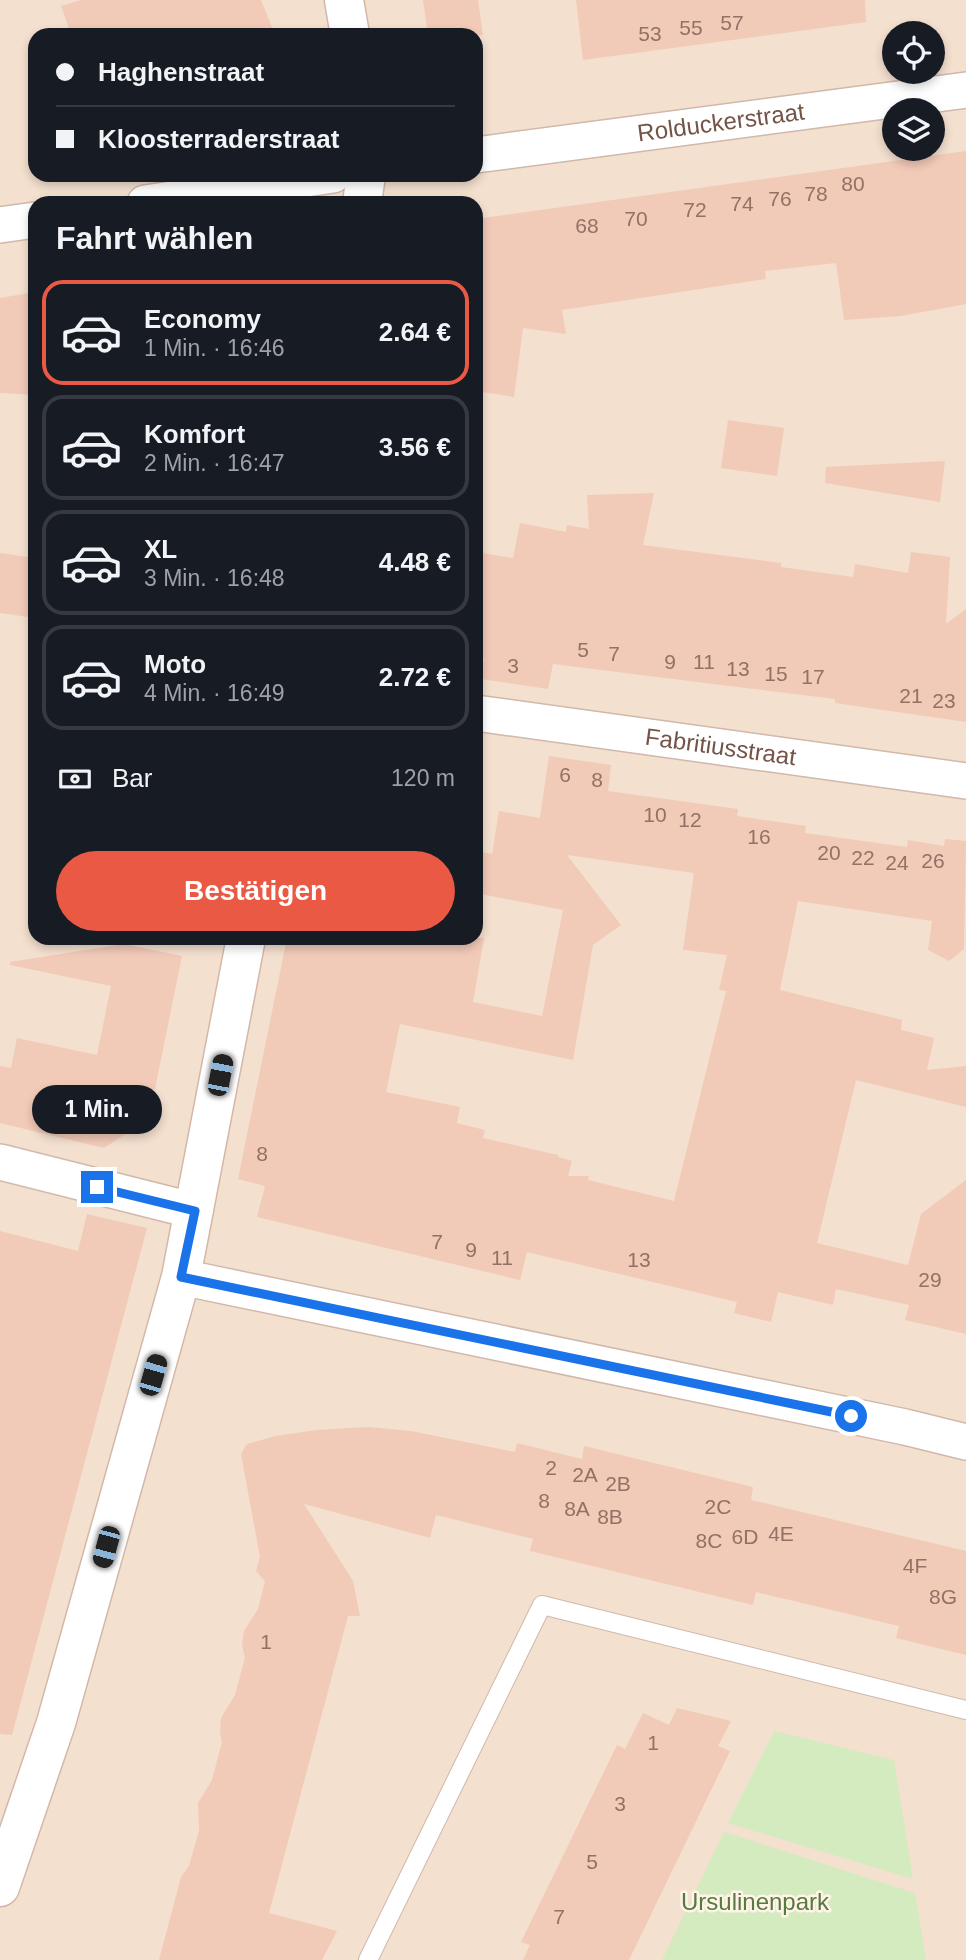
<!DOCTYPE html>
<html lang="de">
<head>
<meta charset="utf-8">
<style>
  :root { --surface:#171b24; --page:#20242c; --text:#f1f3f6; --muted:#9ea1a6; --line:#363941; --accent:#e95943 }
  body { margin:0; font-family:Arial,sans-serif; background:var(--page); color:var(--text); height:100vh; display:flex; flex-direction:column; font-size:26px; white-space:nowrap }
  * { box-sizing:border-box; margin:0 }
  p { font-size:23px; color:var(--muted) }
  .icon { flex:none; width:38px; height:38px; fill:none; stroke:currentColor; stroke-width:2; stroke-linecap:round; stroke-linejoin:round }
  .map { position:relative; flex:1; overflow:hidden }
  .details { position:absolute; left:28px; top:196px; width:455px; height:749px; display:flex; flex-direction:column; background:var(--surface); border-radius:21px; box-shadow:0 4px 10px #0003 }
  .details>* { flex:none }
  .guide { position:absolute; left:28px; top:28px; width:455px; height:154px; border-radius:21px; box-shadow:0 4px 10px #0003; display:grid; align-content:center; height:154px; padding:0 28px; background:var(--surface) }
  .fabs { position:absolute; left:882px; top:21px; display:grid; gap:14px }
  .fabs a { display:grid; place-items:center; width:63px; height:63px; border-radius:50%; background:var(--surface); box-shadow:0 4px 10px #0003; font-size:35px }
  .end { position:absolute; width:32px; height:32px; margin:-16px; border:9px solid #1a73e8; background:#fff; box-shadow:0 0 0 4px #fff }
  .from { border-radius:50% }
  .bubble { position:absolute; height:49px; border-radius:24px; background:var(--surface); box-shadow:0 4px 10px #0003; font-size:23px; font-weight:600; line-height:49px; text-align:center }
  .car { position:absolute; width:21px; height:42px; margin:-21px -10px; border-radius:9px; box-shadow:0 0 5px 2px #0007; background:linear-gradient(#222 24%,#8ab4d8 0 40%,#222 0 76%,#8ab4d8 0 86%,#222 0) }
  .guide b { display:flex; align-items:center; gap:24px; height:66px; font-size:26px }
  .guide b+b { border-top:2px solid var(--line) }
  .guide i { width:18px; height:18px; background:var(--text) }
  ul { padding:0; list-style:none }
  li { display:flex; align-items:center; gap:21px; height:105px; margin:0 14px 10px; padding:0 14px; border:4px solid var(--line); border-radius:21px }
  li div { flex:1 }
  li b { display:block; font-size:26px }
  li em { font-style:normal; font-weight:600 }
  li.selected { border-color:var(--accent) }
  li>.icon { width:63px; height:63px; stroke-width:1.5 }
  h2 { padding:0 28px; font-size:32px; line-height:84px }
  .pay { display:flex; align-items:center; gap:18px; height:77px; padding:0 28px; font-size:26px }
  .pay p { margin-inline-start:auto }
  .cta { display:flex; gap:14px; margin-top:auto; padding:14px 28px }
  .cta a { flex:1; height:80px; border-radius:42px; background:var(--accent); color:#fff; font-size:28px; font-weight:600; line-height:80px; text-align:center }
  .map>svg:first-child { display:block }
  .residential { fill:#f4e0cf; fill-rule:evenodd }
  .green { fill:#d4eabf }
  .building { fill:#f2cab8; fill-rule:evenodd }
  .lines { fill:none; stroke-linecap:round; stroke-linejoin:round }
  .lane-casing { stroke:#d0b8ab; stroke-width:20 }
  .street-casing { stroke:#d0b8ab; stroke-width:38 }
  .secondary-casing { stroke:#d3b7a8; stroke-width:41 }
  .lane { stroke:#fff; stroke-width:18 }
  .street { stroke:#fff; stroke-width:35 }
  .secondary { stroke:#fff; stroke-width:38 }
  .route { stroke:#1a73e8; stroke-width:9 }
  .labels { text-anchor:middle; stroke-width:5; stroke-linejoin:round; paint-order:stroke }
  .number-label { font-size:21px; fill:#947164 }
  .street-label { font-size:24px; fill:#745348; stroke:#fff4e7 }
  .park-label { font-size:24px; fill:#567a40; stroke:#fff4e7 }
</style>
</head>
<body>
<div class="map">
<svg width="966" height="1960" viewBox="0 0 966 1960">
  <rect width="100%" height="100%" fill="#fcefe1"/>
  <!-- residential -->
  <path class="residential" d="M 0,0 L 966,0 L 966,1960 L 0,1960 ZM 894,33 L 933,33 L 933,72 L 894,72 ZM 35,35 L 476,35 L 476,175 L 35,175 ZM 894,110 L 933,110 L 933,149 L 894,149 ZM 35,203 L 476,203 L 476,938 L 35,938 Z"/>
  <!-- green -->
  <g class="green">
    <path d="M 774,1731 L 894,1760 L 913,1879 L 728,1823 Z"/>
    <path d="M 724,1832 L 915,1893 L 926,1960 L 662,1960 Z"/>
  </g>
  <!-- building -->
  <g class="building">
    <path d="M 81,0 L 261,0 L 275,35 L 71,35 L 61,6 Z"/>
    <path d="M 423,0 L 478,0 L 483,35 L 428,35 Z"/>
    <path d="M 576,0 L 865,0 L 866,22 L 583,60 Z"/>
    <path d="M 966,151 L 966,304 L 901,316 L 844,320 L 836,263 L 765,271 L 766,279 L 562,310 L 566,334 L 523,328 L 514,397 L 476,391 L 476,219 Z"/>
    <path d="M 35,292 L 35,395 L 0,393 L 0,298 Z"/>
    <path d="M 728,420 L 784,428 L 777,476 L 721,468 Z"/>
    <path d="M 945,461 L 940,502 L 825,483 L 826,467 Z"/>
    <path d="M 654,493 L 643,545 L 781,563 L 781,567 L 853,577 L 855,564 L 908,573 L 911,552 L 950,557 L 946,624 L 966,609 L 966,722 L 835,703 L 835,699 L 553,664 L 548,689 L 481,679 L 484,659 L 476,658 L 476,552 L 513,558 L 520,523 L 566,532 L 567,525 L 589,529 L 587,495 Z"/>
    <path d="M 0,553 L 35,558 L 35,618 L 0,613 Z"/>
    <path d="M 549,756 L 611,765 L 608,791 L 738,809 L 737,816 L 806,826 L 805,833 L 907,847 L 908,840 L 944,846 L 945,839 L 966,841 L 964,949 L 949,961 L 928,950 L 932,921 L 798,901 L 780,990 L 902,1020 L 901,1030 L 934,1038 L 927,1070 L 966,1066 L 966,1107 L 856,1080 L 817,1243 L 908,1265 L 921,1214 L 966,1180 L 966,1334 L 905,1320 L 909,1305 L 836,1289 L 833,1305 L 778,1292 L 771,1322 L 734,1313 L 737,1302 L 527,1252 L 520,1280 L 257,1217 L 265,1186 L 238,1179 L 287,938 L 484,938 L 473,1002 L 542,1016 L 563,910 L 476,893 L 476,851 L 492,854 L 499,811 L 540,818 ZM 567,855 L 694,873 L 683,950 L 727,955 L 719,990 L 726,991 L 674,1201 L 588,1180 L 589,1176 L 568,1176 L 572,1161 L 558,1157 L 558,1155 L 483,1138 L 485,1130 L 457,1123 L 460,1107 L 386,1092 L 400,1024 L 573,1060 L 593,945 L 621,925 Z"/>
    <path d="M 124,944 L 182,956 L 149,1118 L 104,1148 L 0,1123 L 0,1066 L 11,1068 L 17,1038 L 97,1055 L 111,986 L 10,965 L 10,962 Z"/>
    <path d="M 87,1214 L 147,1228 L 12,1735 L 0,1734 L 0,1231 L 78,1251 Z"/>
    <path d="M 368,1427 L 411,1431 L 515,1452 L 517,1443 L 582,1459 L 584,1446 L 753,1487 L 751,1500 L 966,1551 L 966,1655 L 896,1638 L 899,1626 L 756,1592 L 753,1605 L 530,1551 L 533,1539 L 436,1515 L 430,1538 L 304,1504 L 353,1581 L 360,1616 L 348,1616 L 269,1913 L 337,1931 L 322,1960 L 159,1960 L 181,1877 L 189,1866 L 199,1831 L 198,1803 L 212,1780 L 222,1742 L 220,1732 L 221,1718 L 235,1695 L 245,1658 L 242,1645 L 244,1631 L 258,1609 L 265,1581 L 256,1571 L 260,1557 L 241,1454 L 247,1444 L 276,1436 L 316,1430 Z"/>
    <path d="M 677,1708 L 731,1721 L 718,1746 L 730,1751 L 629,1960 L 523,1960 L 530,1945 L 521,1942 L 617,1745 L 625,1749 L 643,1713 L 669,1725 Z"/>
  </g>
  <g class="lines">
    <!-- lane casing -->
    <g class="lane-casing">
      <path id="lane" d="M 368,1960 L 542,1605 L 966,1710"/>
    </g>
    <!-- street casing -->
    <g class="street-casing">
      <g id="street">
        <path id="s1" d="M 476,155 L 966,90"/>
        <path d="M 145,203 L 333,175"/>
        <path d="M 0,225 L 35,220"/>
        <path id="s2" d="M 476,713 L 966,781"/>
        <path d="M 0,1162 L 195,1211"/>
        <path d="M 181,1277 L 905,1427 L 966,1442"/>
      </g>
    </g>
    <!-- secondary casing -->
    <g class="secondary-casing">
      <g id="secondary">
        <path d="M 344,0 L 350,35"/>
        <path d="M 362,203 L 366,175"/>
        <path d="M 0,1887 L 56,1723 L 181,1277 L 246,938"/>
      </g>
    </g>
    <!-- lane -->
    <use href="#lane" class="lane"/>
    <!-- street -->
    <use href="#street" class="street"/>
    <!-- secondary -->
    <use href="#secondary" class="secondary"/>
  </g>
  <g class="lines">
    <!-- route -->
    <path class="route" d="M 97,1187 L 195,1211 L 181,1277 L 851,1416"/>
  </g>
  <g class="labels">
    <!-- number labels -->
    <g class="number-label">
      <text x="732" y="30">57</text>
      <text x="691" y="35">55</text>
      <text x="650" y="41">53</text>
      <text x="853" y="191">80</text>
      <text x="816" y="201">78</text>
      <text x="780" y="206">76</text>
      <text x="742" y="211">74</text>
      <text x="695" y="217">72</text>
      <text x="636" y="226">70</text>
      <text x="587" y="233">68</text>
      <text x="583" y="657">5</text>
      <text x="614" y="661">7</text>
      <text x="670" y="669">9</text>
      <text x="704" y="669">11</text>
      <text x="513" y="673">3</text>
      <text x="738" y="676">13</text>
      <text x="776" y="681">15</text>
      <text x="813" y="684">17</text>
      <text x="911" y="703">21</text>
      <text x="944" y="708">23</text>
      <text x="565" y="782">6</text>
      <text x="597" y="787">8</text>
      <text x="655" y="822">10</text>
      <text x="690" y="827">12</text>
      <text x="759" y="844">16</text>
      <text x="829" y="860">20</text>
      <text x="863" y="865">22</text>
      <text x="933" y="868">26</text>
      <text x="897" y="870">24</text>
      <text x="262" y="1161">8</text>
      <text x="437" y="1249">7</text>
      <text x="471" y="1257">9</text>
      <text x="502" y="1265">11</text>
      <text x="639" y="1267">13</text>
      <text x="930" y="1287">29</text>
      <text x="551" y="1475">2</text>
      <text x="585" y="1482">2A</text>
      <text x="618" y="1491">2B</text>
      <text x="544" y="1508">8</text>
      <text x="718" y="1514">2C</text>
      <text x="577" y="1516">8A</text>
      <text x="610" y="1524">8B</text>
      <text x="781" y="1541">4E</text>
      <text x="745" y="1544">6D</text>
      <text x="709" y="1548">8C</text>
      <text x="915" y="1573">4F</text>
      <text x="943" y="1604">8G</text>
      <text x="266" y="1649">1</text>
      <text x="653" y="1750">1</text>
      <text x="620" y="1811">3</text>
      <text x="592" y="1869">5</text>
      <text x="559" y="1924">7</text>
    </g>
    <!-- street labels -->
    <g class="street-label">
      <text dy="8" stroke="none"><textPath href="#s1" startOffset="247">Rolduckerstraat</textPath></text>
      <text dy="8" stroke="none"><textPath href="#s2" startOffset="247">Fabritiusstraat</textPath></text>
    </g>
    <!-- park labels -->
    <g class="park-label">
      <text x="755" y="1910">Ursulinenpark</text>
    </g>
  </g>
</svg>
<div class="fabs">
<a><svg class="icon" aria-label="locate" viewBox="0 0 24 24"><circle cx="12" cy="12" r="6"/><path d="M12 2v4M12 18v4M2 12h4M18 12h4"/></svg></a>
<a><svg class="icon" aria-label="layers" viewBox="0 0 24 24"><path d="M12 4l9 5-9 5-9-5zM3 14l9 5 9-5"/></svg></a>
</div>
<i class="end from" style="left:851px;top:1416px"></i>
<i class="end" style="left:97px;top:1187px"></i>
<div class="bubble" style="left:32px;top:1085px;width:130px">1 Min.</div>
<i class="car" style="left:220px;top:1075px;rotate:11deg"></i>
<i class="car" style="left:153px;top:1375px;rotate:16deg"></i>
<i class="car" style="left:106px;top:1547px;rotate:195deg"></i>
<div class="guide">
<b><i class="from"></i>Haghenstraat</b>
<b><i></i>Kloosterraderstraat</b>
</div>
<section class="details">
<h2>Fahrt wählen</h2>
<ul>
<li class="selected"><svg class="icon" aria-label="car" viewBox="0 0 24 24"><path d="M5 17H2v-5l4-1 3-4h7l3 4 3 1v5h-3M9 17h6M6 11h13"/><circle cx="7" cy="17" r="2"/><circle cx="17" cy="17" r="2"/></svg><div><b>Economy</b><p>1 Min. · 16:46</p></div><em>2.64 €</em></li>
<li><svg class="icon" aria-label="car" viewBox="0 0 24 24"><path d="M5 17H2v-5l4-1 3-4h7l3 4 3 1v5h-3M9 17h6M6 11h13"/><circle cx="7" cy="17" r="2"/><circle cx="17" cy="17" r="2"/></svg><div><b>Komfort</b><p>2 Min. · 16:47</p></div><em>3.56 €</em></li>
<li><svg class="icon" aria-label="car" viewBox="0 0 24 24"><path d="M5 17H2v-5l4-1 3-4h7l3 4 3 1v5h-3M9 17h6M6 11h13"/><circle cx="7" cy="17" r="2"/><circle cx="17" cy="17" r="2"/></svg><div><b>XL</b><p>3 Min. · 16:48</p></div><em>4.48 €</em></li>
<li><svg class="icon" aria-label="car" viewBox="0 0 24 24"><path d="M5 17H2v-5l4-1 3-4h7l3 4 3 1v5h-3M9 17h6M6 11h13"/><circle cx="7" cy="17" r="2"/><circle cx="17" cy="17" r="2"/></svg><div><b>Moto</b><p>4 Min. · 16:49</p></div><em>2.72 €</em></li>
</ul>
<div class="pay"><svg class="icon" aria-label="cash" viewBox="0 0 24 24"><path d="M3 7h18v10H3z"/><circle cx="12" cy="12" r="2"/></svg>Bar<p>120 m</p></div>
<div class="cta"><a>Bestätigen</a></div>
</section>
</div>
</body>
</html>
